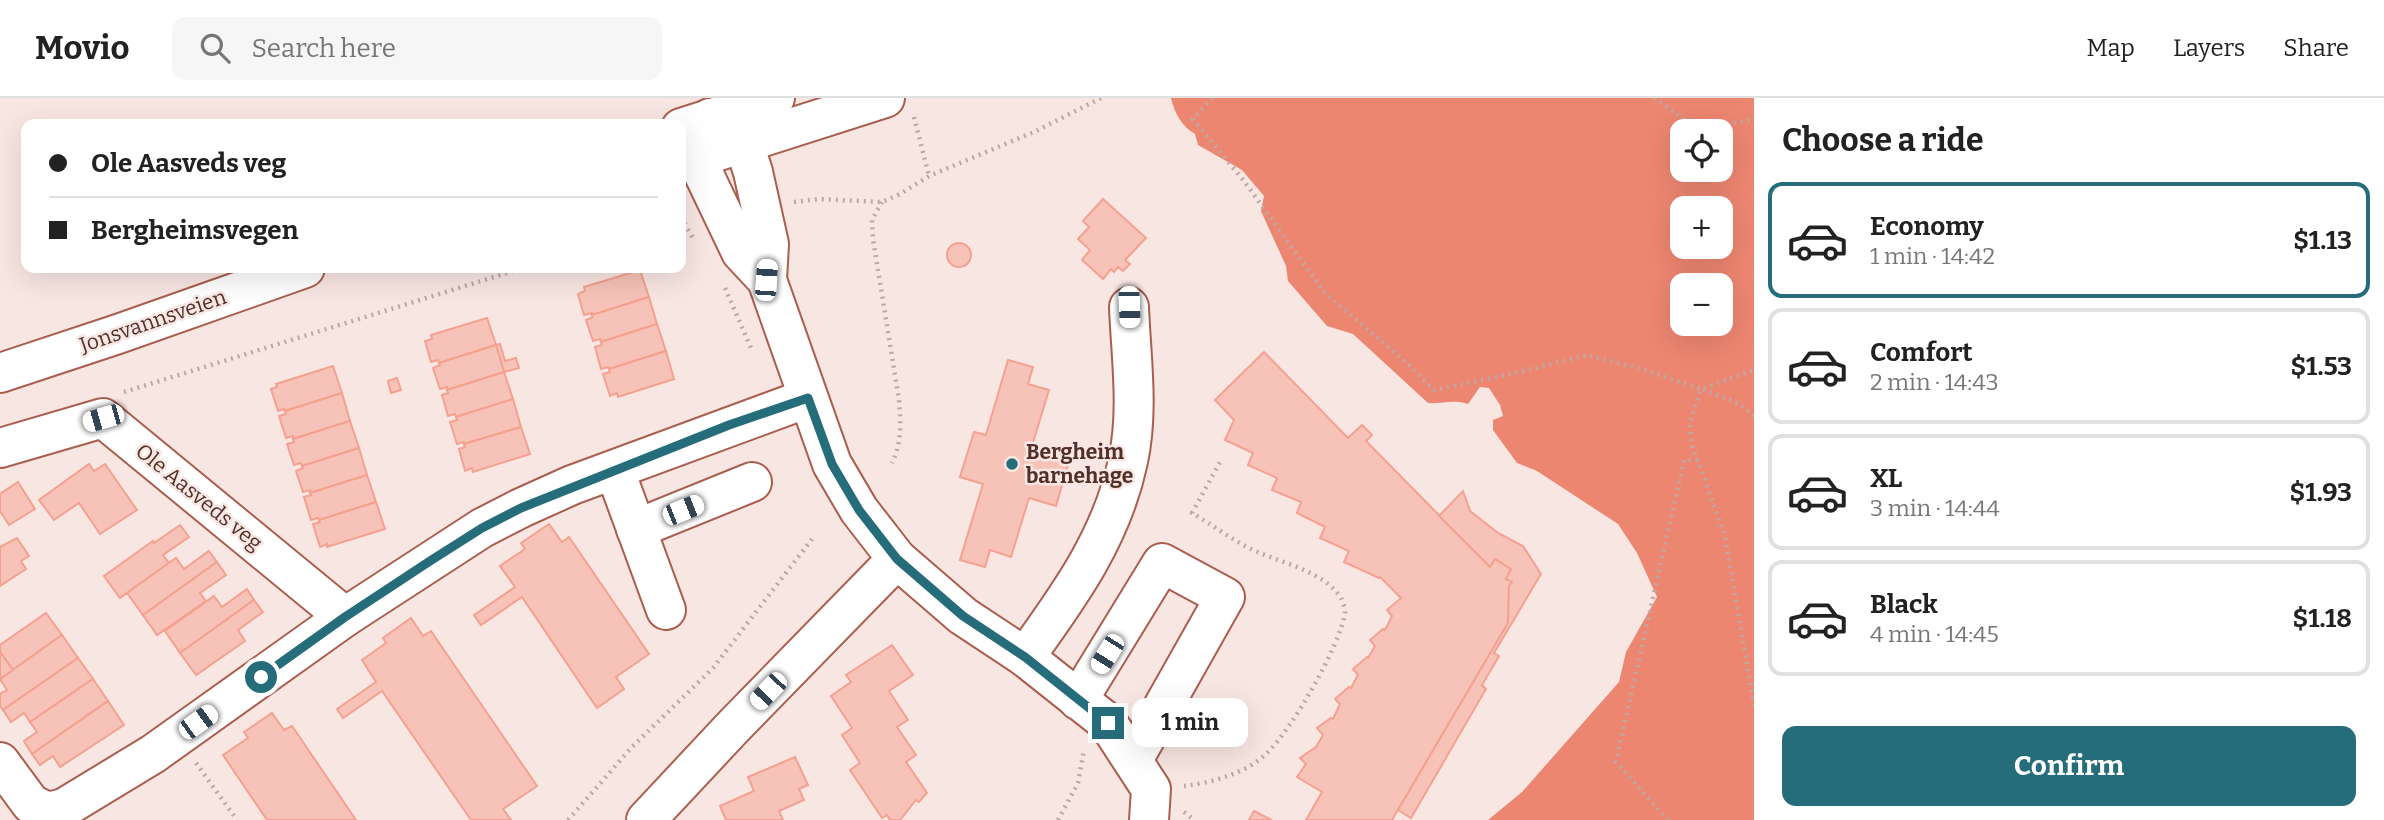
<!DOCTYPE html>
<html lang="en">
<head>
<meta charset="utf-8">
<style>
  :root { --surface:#fff; --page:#f6f6f6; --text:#222; --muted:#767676; --line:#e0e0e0; --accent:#266d7b }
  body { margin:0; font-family:Bitter,serif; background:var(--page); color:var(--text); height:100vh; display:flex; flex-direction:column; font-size:26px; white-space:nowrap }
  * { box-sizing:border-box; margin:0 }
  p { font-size:23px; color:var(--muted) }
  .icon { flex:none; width:38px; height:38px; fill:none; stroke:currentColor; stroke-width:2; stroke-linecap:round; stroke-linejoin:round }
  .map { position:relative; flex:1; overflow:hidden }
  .panel { display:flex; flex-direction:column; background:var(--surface); width:630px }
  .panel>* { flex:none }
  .hud { position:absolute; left:21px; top:21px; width:665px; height:154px; border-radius:14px; box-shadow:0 7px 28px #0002; display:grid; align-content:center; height:154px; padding:0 28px; background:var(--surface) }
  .controls { position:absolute; left:1670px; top:21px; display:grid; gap:14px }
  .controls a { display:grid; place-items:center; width:63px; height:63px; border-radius:14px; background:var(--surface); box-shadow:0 7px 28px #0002; font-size:35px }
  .end { position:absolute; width:32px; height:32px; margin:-16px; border:9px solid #266d7b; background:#fff; box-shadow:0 0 0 4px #fff }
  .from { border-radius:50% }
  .bubble { position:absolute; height:49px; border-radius:14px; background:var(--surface); box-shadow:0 7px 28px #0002; font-size:23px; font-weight:700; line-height:49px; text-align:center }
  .car { position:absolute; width:21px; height:42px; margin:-21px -10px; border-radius:9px; box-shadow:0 0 5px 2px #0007; background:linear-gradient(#fff 24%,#345 0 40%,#fff 0 76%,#345 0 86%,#fff 0) }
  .hud b { display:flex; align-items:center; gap:24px; height:66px; font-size:26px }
  .hud b+b { border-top:2px solid var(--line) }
  .hud i { width:18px; height:18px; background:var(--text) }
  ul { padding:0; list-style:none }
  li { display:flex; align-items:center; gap:21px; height:116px; margin:0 14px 10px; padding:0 14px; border:4px solid var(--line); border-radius:14px }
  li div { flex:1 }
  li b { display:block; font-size:26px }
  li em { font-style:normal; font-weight:700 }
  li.on { border-color:var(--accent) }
  li>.icon { width:63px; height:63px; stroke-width:1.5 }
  h2 { padding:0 28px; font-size:32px; line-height:84px }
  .button { display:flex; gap:14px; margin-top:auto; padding:14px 28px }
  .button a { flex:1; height:80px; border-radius:14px; background:var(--accent); color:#fff; font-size:28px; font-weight:700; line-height:80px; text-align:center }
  header { display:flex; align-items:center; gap:42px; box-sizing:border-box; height:98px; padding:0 35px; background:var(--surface); border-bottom:2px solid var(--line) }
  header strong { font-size:33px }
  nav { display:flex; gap:38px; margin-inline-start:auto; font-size:24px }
  .search { width:490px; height:63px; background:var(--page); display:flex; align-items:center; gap:18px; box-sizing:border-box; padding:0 24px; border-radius:14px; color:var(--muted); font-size:26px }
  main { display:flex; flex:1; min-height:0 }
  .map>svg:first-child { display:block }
  .forest { fill:#ed8671; fill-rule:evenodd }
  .building { fill:#f7c3b8; stroke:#f4a190; stroke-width:2 }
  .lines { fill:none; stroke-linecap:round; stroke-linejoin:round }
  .minor-casing { stroke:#aa5e4e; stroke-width:42 }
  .major-casing { stroke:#aa5e4e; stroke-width:42 }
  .path { stroke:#bfa8a3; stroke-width:4.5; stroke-dasharray:2 5; stroke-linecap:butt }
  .minor { stroke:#fff; stroke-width:38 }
  .major { stroke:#fff; stroke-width:38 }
  .route { stroke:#266d7b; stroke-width:9 }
  .poi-dot { fill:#266d7b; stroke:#f8e6e2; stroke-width:2.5 }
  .labels { text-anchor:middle; stroke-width:5; stroke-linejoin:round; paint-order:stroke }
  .street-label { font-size:21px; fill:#523029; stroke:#f8e6e2 }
  .poi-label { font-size:21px; font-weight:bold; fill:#523029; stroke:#f8e6e2; text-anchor:start }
</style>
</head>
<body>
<header>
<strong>Movio</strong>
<div class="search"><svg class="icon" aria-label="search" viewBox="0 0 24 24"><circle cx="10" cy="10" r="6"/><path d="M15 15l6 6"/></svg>Search here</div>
<nav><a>Map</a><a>Layers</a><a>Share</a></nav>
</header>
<main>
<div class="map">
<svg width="1754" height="722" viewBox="0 0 1754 722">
  <rect width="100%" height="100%" fill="#f8e6e2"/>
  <!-- forest -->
  <path class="forest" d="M 1171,0 L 1754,0 L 1754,722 L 1488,722 L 1522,694 L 1619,584 L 1626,554 L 1657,499 L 1637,455 L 1618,426 L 1537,373 L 1517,365 L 1493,332 L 1493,322 L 1503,318 L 1500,307 L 1489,290 L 1480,289 L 1468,306 C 1454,301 1442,306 1428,305 L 1353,236 L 1327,228 L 1288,183 L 1286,168 L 1261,113 L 1264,98 L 1242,72 L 1198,47 L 1195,36 C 1182,29 1174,14 1171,0 ZM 1682,33 L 1720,33 L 1720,72 L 1682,72 ZM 1682,110 L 1720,110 L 1720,149 L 1682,149 ZM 1682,187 L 1720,187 L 1720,226 L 1682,226 Z"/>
  <!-- building -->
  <g class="building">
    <path d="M 1103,101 L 1146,140 L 1125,162 L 1130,166 L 1123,173 L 1118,169 L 1114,174 L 1111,171 L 1103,181 L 1082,162 L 1090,152 L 1078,141 L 1089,129 L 1083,123 Z"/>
    <circle cx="959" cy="157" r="12"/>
    <path d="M 640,172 L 649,199 L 592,217 L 592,215 L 584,217 L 578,196 L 585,193 L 584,189 Z"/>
    <path d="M 649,199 L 657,226 L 601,244 L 600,241 L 593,243 L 586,222 L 593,219 L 592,217 Z"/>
    <path d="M 487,220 L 496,247 L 439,265 L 438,262 L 431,264 L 425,243 L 432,241 L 431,237 Z"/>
    <path d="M 657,226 L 666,253 L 609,271 L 608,269 L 601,271 L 595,249 L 602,247 L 601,244 Z"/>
    <path d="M 500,246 L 505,263 L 516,260 L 519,270 L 504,274 L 496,247 Z"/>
    <path d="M 496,247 L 504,274 L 447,292 L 447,289 L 440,291 L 433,270 L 440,267 L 439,265 Z"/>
    <path d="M 666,253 L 674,281 L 618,299 L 617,295 L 610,298 L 603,276 L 610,274 L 609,271 Z"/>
    <path d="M 1264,254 L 1348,340 L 1362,327 L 1372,337 L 1366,343 L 1490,469 L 1495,461 L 1511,471 L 1506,481 L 1512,484 L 1509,488 L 1508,525 L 1392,722 L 1306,722 L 1322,694 L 1297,679 L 1306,666 L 1300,660 L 1316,649 L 1323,637 L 1317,630 L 1331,620 L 1333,621 L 1340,606 L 1335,601 L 1349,589 L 1351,590 L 1358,577 L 1353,571 L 1367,559 L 1368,560 L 1375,548 L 1370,542 L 1383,531 L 1385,532 L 1392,518 L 1387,512 L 1401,500 L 1380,479 L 1379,480 L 1344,464 L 1349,453 L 1320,440 L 1325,429 L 1297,415 L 1301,404 L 1272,392 L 1277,380 L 1248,367 L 1253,355 L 1225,342 L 1234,322 L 1215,302 Z"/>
    <path d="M 1008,262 L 1033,269 L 1028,286 L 1049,292 L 1031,351 L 1069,363 L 1056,408 L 1029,400 L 1011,459 L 990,452 L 985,469 L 960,462 L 983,386 L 960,379 L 974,334 L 986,337 Z"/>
    <path d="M 333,268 L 342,295 L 285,313 L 284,311 L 278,313 L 271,291 L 277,289 L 276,286 Z"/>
    <path d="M 504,274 L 513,301 L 456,319 L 455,316 L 448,318 L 442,297 L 448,295 L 447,292 Z"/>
    <path d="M 397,280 L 401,292 L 391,295 L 388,283 Z"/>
    <path d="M 342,295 L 350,323 L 293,341 L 293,338 L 286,340 L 279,318 L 286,316 L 285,313 Z"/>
    <path d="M 513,301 L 521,329 L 464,346 L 464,344 L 457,346 L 450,324 L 457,322 L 456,319 Z"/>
    <path d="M 350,323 L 359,350 L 302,368 L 301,365 L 294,367 L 287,346 L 294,344 L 293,341 Z"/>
    <path d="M 521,329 L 530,356 L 473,374 L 472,370 L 465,373 L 459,351 L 465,349 L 464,346 Z"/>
    <path d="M 359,350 L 367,377 L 310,395 L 310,392 L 303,394 L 296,373 L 303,370 L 302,368 Z"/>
    <path d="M 89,366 L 94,373 L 105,366 L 137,412 L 100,436 L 79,405 L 54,422 L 39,402 Z"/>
    <path d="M 367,377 L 376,404 L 319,422 L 318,420 L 311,422 L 304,399 L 311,397 L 310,395 Z"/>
    <path d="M 18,384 L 35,411 L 9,427 L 0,413 L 0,396 Z"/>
    <path d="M 1463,393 L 1470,413 L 1498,435 L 1523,448 L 1541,476 L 1494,555 L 1499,558 L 1482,587 L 1486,591 L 1411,720 L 1398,712 L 1508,525 L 1509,488 L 1512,484 L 1506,481 L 1511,471 L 1495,461 L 1490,469 L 1439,418 Z"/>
    <path d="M 376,404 L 385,431 L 327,449 L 327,446 L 320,449 L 313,426 L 320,424 L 319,422 Z"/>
    <path d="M 549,426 L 562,444 L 569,439 L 649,556 L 616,579 L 624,591 L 597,610 L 522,499 L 481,527 L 474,517 L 515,489 L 500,468 L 525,451 L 521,445 Z"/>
    <path d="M 180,427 L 189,439 L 163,457 L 169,465 L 120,500 L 104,478 L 153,443 L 154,445 Z"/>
    <path d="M 17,440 L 29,458 L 21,463 L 26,471 L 0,488 L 0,449 Z"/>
    <path d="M 209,453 L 217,464 L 143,517 L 127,495 L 176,460 L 184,471 Z"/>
    <path d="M 217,464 L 226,477 L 200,495 L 206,503 L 157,537 L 143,517 Z"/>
    <path d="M 247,491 L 254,502 L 180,555 L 165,533 L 214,498 L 222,509 Z"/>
    <path d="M 254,502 L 263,514 L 238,532 L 245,543 L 196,577 L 180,555 Z"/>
    <path d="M 46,515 L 62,537 L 13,572 L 0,554 L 0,547 Z"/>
    <path d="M 411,520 L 423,538 L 431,533 L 537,688 L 503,711 L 511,722 L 471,722 L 382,593 L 343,620 L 337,611 L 376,584 L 362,562 L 386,545 L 383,540 Z"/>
    <path d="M 62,537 L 78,560 L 3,612 L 0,608 L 0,596 L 7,592 L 0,581 Z"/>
    <path d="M 892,547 L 913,577 L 889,593 L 908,622 L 897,629 L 916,657 L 906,664 L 927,695 L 919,704 L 916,702 L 900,722 L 890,722 L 887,717 L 882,720 L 850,672 L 860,665 L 842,637 L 852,630 L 831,598 L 851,584 L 846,577 Z"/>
    <path d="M 0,554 L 13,572 L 0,581 Z"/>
    <path d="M 78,560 L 93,581 L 30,624 L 24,615 L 11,624 L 3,612 Z"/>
    <path d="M 93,581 L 108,603 L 32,656 L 24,643 L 37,634 L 30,624 Z"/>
    <path d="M 108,603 L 124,627 L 60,669 L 53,658 L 40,667 L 32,656 Z"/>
    <path d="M 272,615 L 284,632 L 292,628 L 356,722 L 267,722 L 223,657 L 248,640 L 244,634 Z"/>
    <path d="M 795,659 L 808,687 L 799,691 L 804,702 L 779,713 L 783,722 L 726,722 L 720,708 L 754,693 L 748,679 Z"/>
    <path d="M 1254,713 L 1272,722 L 1249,722 Z"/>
  </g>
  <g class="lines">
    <!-- minor casing -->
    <g class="minor-casing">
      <g id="minor">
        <path d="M 767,182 L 741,154 L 696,60 L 710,20 L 744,46 L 753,74 L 769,146 L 767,182 L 832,366 L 859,412 L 897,461 L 963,518 L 1025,559 L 1108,625 L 1151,691 L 1149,722"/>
        <path d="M 0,350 L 103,320 L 345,519"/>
        <path d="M 615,373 L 666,512"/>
        <path d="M 636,431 L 752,384"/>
        <path d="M 1025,559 C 1069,498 1112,439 1128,363 C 1139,313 1131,259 1129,209"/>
        <path d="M 1078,602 L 1162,465 L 1225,499 L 1133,662"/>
        <path d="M 0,664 L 31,706 L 48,714 L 64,710 L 153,656 L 345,519 L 482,430 L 521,410 L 572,387 L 808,300"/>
        <path d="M 646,722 L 733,629 L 897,461"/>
      </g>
    </g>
    <!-- major casing -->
    <g class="major-casing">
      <g id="major">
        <path d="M 681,30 L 775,0"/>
        <path d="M 681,65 L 885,0"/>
        <path d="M 0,275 L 118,236 L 305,170"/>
      </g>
    </g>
    <!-- path -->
    <g class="path">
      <path d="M 1212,0 L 1193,21 L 1244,83 L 1324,194 L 1408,266 L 1434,292 L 1511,276 L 1588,257 L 1644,272 L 1701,291 L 1754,272"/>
      <path d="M 1654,0 L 1699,32 L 1754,21"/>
      <path d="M 914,19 L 929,78"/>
      <path d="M 794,104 L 819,101 L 882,104 L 900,96 L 929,78 L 1034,34 L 1101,0"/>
      <path d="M 882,104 L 872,122 L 873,141 L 899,302 C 901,325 902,344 892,365"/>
      <path d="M 681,119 L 694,142"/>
      <path d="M 725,190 L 751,250"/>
      <path d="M 124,294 L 523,170"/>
      <path d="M 1754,318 L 1738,305 L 1701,291 L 1690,324 L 1691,344 L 1725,438 L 1754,607"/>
      <path d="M 196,665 L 237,722"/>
      <path d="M 1184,688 C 1211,685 1247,675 1267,655 C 1292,631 1340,548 1345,515 C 1345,510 1343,504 1341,500 C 1321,470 1277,465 1247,449 C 1228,439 1211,426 1192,415 L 1220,364"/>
      <path d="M 1184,714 L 1194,722"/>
      <path d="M 568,722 L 632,649 L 713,570 L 812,441"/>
      <path d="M 1058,722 L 1078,685 L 1084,652"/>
      <path d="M 1668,722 L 1616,664 L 1684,362 L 1698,362"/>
    </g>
    <!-- minor -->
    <use href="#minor" class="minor"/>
    <!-- major -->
    <use href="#major" class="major"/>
  </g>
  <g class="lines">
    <!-- route -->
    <path class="route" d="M 261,579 L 345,519 L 430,463 L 482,430 L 521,410 L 729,327 L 808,300 L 832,366 L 859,412 L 897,461 L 963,518 L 1025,559 L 1108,625"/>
  </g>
  <!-- markers -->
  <circle class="poi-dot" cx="1012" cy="366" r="7"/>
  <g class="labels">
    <!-- street labels -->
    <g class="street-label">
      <text transform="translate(153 223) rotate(-19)" y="7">Jonsvannsveien</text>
      <text transform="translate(199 399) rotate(39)" y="7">Ole Aasveds veg</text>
    </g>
    <!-- poi labels -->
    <g class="poi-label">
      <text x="1026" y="361">Bergheim<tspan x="1026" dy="24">barnehage</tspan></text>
    </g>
  </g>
</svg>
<div class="controls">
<a><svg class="icon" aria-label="locate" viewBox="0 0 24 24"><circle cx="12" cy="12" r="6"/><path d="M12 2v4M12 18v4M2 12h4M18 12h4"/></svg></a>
<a>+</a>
<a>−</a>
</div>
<i class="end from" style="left:261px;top:579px"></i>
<i class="end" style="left:1108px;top:625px"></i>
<div class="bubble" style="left:1132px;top:600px;width:116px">1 min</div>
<i class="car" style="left:766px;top:182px;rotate:4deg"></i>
<i class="car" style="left:1129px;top:209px;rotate:178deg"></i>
<i class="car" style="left:103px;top:320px;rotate:254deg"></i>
<i class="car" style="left:683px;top:412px;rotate:68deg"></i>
<i class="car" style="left:1107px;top:556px;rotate:212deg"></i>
<i class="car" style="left:768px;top:593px;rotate:224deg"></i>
<i class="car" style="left:198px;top:624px;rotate:54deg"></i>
<div class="hud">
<b><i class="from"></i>Ole Aasveds veg</b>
<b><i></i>Bergheimsvegen</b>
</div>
</div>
<section class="panel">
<h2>Choose a ride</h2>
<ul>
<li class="on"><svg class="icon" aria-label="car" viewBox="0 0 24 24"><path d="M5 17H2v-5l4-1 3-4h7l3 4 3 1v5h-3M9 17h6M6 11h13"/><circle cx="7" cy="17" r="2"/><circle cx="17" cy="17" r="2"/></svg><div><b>Economy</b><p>1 min · 14:42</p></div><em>$1.13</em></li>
<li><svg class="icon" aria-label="car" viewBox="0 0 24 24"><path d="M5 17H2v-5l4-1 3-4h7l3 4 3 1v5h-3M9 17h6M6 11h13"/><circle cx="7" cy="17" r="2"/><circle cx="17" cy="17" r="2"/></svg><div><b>Comfort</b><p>2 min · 14:43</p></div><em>$1.53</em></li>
<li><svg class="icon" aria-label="car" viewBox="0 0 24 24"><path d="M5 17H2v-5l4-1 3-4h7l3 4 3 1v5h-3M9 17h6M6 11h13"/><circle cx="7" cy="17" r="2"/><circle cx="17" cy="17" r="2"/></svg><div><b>XL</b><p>3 min · 14:44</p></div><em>$1.93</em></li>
<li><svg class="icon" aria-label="car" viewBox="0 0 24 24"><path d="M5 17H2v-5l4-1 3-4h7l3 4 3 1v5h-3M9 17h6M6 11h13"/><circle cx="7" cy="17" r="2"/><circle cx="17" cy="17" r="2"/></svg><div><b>Black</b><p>4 min · 14:45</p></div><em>$1.18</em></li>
</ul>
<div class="button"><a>Confirm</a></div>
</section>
</main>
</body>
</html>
